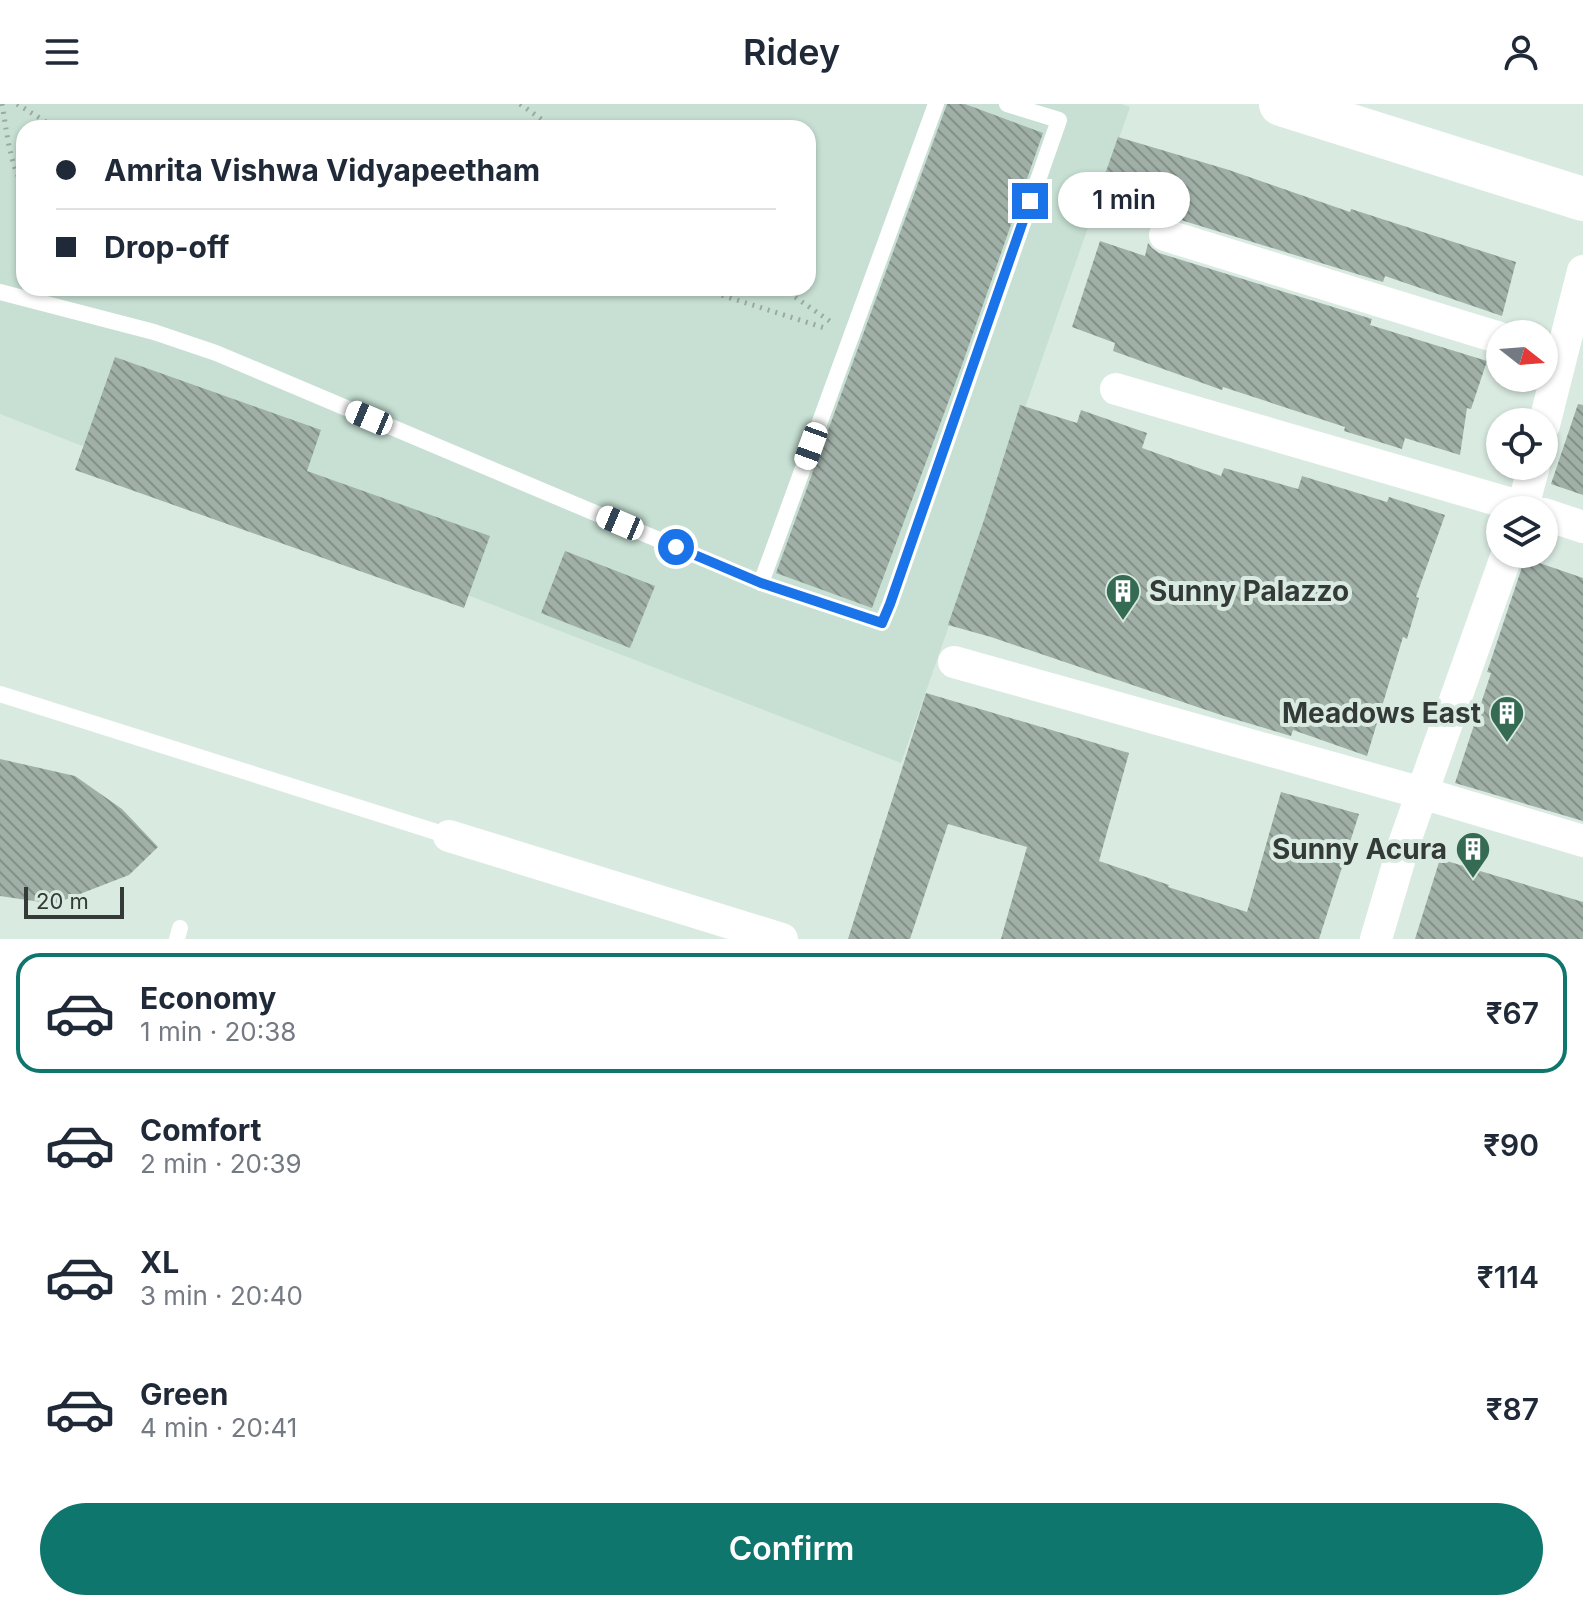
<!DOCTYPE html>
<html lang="en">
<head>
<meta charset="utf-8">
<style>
  :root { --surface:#fff; --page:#f6f6f7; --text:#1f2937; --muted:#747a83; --line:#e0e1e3; --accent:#0f766e }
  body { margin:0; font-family:Inter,sans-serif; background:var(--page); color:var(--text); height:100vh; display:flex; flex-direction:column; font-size:30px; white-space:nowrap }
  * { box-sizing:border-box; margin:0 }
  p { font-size:26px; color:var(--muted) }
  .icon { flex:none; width:44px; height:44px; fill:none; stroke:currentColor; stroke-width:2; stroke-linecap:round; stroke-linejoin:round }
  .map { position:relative; height:835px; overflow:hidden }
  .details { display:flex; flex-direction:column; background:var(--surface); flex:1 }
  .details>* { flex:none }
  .top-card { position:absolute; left:16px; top:16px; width:800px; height:176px; border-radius:24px; box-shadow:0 2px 6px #0004; display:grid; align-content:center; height:176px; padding:0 40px; background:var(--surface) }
  .needle { width:52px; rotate:107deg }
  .buttons { position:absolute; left:1486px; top:216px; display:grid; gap:16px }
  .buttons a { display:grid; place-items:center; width:72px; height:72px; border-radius:50%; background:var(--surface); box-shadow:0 2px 6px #0004; font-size:40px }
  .scale { position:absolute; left:24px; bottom:20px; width:100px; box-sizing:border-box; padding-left:8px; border:4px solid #343a37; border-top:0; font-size:22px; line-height:28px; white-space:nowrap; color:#343a37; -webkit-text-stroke:6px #d9eae1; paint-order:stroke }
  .end { position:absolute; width:36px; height:36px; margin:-18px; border:10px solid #1a73e8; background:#fff; box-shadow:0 0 0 4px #fff }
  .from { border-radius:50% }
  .bubble { position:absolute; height:56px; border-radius:28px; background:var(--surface); box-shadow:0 2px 6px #0004; font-size:26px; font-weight:600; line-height:56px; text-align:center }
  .car { position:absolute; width:24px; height:48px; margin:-24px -12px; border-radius:10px; box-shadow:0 0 6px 2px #0007; background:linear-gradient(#fff 24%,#345 0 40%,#fff 0 76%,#345 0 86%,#fff 0) }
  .top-card b { display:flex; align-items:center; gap:28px; height:76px; font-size:30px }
  .top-card b+b { border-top:2px solid var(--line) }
  .top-card i { width:20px; height:20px; background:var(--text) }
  ul { padding:14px 0 0; list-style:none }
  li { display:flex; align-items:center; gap:24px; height:120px; margin:0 16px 12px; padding:0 24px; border:4px solid transparent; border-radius:24px }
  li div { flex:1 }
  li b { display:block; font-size:30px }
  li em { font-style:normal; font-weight:600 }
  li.current { border-color:var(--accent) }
  li>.icon { width:72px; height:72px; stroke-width:1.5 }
  .button { display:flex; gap:16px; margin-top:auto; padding:16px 40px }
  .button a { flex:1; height:92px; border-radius:48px; background:var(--accent); color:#fff; font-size:32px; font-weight:600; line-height:92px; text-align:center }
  header { display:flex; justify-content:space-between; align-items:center; height:104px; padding:0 40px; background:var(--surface); font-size:36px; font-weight:600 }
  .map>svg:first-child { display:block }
  .built { fill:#c7e0d3; fill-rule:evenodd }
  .building { fill:url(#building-back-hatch) }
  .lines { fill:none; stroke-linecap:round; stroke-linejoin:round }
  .path { stroke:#9ca9a2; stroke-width:5; stroke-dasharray:2 6; stroke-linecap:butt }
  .service { stroke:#fff; stroke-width:16 }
  .minor { stroke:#fff; stroke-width:32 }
  .secondary { stroke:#fff; stroke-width:44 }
  .route { stroke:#1a73e8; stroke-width:10 }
  .labels { text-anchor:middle; stroke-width:8; stroke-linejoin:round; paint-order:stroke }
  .poi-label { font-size:28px; font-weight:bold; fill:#343a37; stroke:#d9eae1; text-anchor:end }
</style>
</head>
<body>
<header><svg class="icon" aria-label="menu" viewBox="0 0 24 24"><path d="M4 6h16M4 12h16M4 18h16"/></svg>Ridey<svg class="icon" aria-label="person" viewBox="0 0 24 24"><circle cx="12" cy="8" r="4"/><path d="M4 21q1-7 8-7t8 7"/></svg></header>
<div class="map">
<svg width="1583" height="835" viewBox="0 0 1583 835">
  <defs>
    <pattern id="building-back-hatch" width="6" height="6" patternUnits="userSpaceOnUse" patternTransform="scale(2)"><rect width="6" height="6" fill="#a0b0a7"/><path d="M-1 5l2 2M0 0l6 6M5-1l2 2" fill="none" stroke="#839089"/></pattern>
  </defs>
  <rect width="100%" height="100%" fill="#d9eae1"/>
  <!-- built -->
  <path class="built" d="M 0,0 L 1121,0 L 1130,3 L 901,659 L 0,310 ZM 24,24 L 808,24 L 808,184 L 24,184 Z"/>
  <!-- building -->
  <g class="building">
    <path d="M 947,0 L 965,0 L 1043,29 L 962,261 L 872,504 L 776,469 Z"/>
    <path d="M 1118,33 L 1229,66 L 1350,108 L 1351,105 L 1516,158 L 1502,212 L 1385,172 L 1383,178 L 1171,113 L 1162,112 L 1156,115 L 1159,104 L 1101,82 Z"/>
    <path d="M 1100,137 L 1145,152 L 1148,139 L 1152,144 L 1159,149 L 1372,215 L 1370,221 L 1487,257 L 1471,305 L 1467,304 L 1460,351 L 1405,334 L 1402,345 L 1344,327 L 1345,323 L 1223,283 L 1222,286 L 1113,247 L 1115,239 L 1072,223 Z"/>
    <path d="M 115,253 L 321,326 L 307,367 L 490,432 L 464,504 L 75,366 Z"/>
    <path d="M 1578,300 L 1583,301 L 1583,391 L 1551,380 Z"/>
    <path d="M 1020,301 L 1077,319 L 1081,306 L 1147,329 L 1142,344 L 1221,372 L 1224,364 L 1298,385 L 1302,372 L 1387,398 L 1389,393 L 1445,411 L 1416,493 L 1419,494 L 1407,535 L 1403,533 L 1367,652 L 1293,626 L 1291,632 L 1224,612 L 991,533 L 948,521 L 984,416 Z"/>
    <path d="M 565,447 L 655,482 L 630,544 L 541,509 Z"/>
    <path d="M 1525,454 L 1583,474 L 1583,717 L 1455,679 L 1491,569 L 1487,568 Z"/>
    <path d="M 926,589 L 1129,649 L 1099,757 L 1169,781 L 1168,783 L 1247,808 L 1281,688 L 1359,710 L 1319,835 L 1001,835 L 1027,743 L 948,720 L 910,835 L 848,835 Z"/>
    <path d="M 0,655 L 75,672 L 122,705 L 158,743 L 129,771 L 54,800 L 0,792 Z"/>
    <path d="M 1440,755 L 1583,798 L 1583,835 L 1415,835 Z"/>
  </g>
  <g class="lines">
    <!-- path -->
    <g class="path">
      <path d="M 2,0 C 6,21 10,66 24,81"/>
      <path d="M 17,0 L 56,24"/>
      <path d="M 520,0 L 554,24"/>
      <path d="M 699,184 L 828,225"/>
      <path d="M 782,184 L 831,218"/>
    </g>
    <!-- service -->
    <g class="service">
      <path d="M 0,188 L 154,228 L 216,249 L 761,479 L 882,519 L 890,500 L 1059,16 L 1007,0"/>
      <path d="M 761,479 L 936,0"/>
      <path d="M 0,590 L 449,732"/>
      <path d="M 177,835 L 180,824"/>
    </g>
    <!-- minor -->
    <g class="minor">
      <path d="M 1165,131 L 1500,234"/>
      <path d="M 1116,285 L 1532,406"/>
      <path d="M 1544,321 L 1583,167"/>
      <path d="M 1522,406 L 1534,362"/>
      <path d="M 1544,410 L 1583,423"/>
      <path d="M 954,558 L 1422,689 L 1583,737"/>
      <path d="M 449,732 L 782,835"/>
      <path d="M 1376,835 L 1405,737 L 1507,450"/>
    </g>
    <!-- secondary -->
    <path class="secondary" d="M 1281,0 L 1583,95"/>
  </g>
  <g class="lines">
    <!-- route -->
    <path class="route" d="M 676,443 L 761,479 L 882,519 L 890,500 L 1030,97"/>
  </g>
  <!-- icons -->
  <defs>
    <g id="building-pin" transform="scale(1.8)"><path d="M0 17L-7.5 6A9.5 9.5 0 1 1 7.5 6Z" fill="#346b52" stroke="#d9eae1"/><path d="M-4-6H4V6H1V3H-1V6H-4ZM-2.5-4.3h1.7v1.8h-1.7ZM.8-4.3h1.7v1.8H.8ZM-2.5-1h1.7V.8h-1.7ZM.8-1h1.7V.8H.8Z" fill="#fff"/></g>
  </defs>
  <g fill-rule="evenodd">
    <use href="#building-pin" x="1123" y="487"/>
    <use href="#building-pin" x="1507" y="609"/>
    <use href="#building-pin" x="1473" y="745"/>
  </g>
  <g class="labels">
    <!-- poi labels -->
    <g class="poi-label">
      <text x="1149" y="497" text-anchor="start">Sunny Palazzo</text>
      <text x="1481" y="619">Meadows East</text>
      <text x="1447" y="755">Sunny Acura</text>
    </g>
  </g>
</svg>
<div class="buttons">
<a><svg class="needle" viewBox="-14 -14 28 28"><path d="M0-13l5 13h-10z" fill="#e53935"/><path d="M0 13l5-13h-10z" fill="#747a83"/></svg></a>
<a><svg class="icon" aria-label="locate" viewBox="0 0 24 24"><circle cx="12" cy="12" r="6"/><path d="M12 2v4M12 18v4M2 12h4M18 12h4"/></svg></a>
<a><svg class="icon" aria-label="layers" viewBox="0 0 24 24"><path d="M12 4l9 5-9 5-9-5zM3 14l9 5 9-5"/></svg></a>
</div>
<div class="scale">20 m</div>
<i class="end from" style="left:676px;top:443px"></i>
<i class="end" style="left:1030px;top:97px"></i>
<div class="bubble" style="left:1058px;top:68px;width:132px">1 min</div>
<i class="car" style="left:369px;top:314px;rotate:293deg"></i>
<i class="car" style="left:811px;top:342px;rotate:200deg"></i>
<i class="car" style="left:620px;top:419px;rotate:293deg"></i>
<div class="top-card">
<b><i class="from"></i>Amrita Vishwa Vidyapeetham</b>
<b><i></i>Drop-off</b>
</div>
</div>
<section class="details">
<ul>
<li class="current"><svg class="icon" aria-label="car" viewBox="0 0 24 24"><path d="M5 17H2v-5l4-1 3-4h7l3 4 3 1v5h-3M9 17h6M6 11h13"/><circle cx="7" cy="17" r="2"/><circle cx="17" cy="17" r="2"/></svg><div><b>Economy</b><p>1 min · 20:38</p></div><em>₹67</em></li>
<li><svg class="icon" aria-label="car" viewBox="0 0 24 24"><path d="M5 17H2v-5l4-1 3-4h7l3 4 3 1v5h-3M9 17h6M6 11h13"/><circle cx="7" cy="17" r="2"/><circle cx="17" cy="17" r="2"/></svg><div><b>Comfort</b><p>2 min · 20:39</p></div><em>₹90</em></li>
<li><svg class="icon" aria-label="car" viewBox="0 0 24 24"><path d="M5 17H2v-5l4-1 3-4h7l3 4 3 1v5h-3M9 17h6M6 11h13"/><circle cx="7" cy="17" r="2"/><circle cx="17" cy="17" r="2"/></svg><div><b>XL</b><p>3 min · 20:40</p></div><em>₹114</em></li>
<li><svg class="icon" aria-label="car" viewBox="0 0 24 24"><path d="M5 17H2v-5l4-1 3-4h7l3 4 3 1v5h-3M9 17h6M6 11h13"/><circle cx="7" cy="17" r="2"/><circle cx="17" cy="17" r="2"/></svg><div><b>Green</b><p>4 min · 20:41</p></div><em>₹87</em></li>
</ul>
<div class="button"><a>Confirm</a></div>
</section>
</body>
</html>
